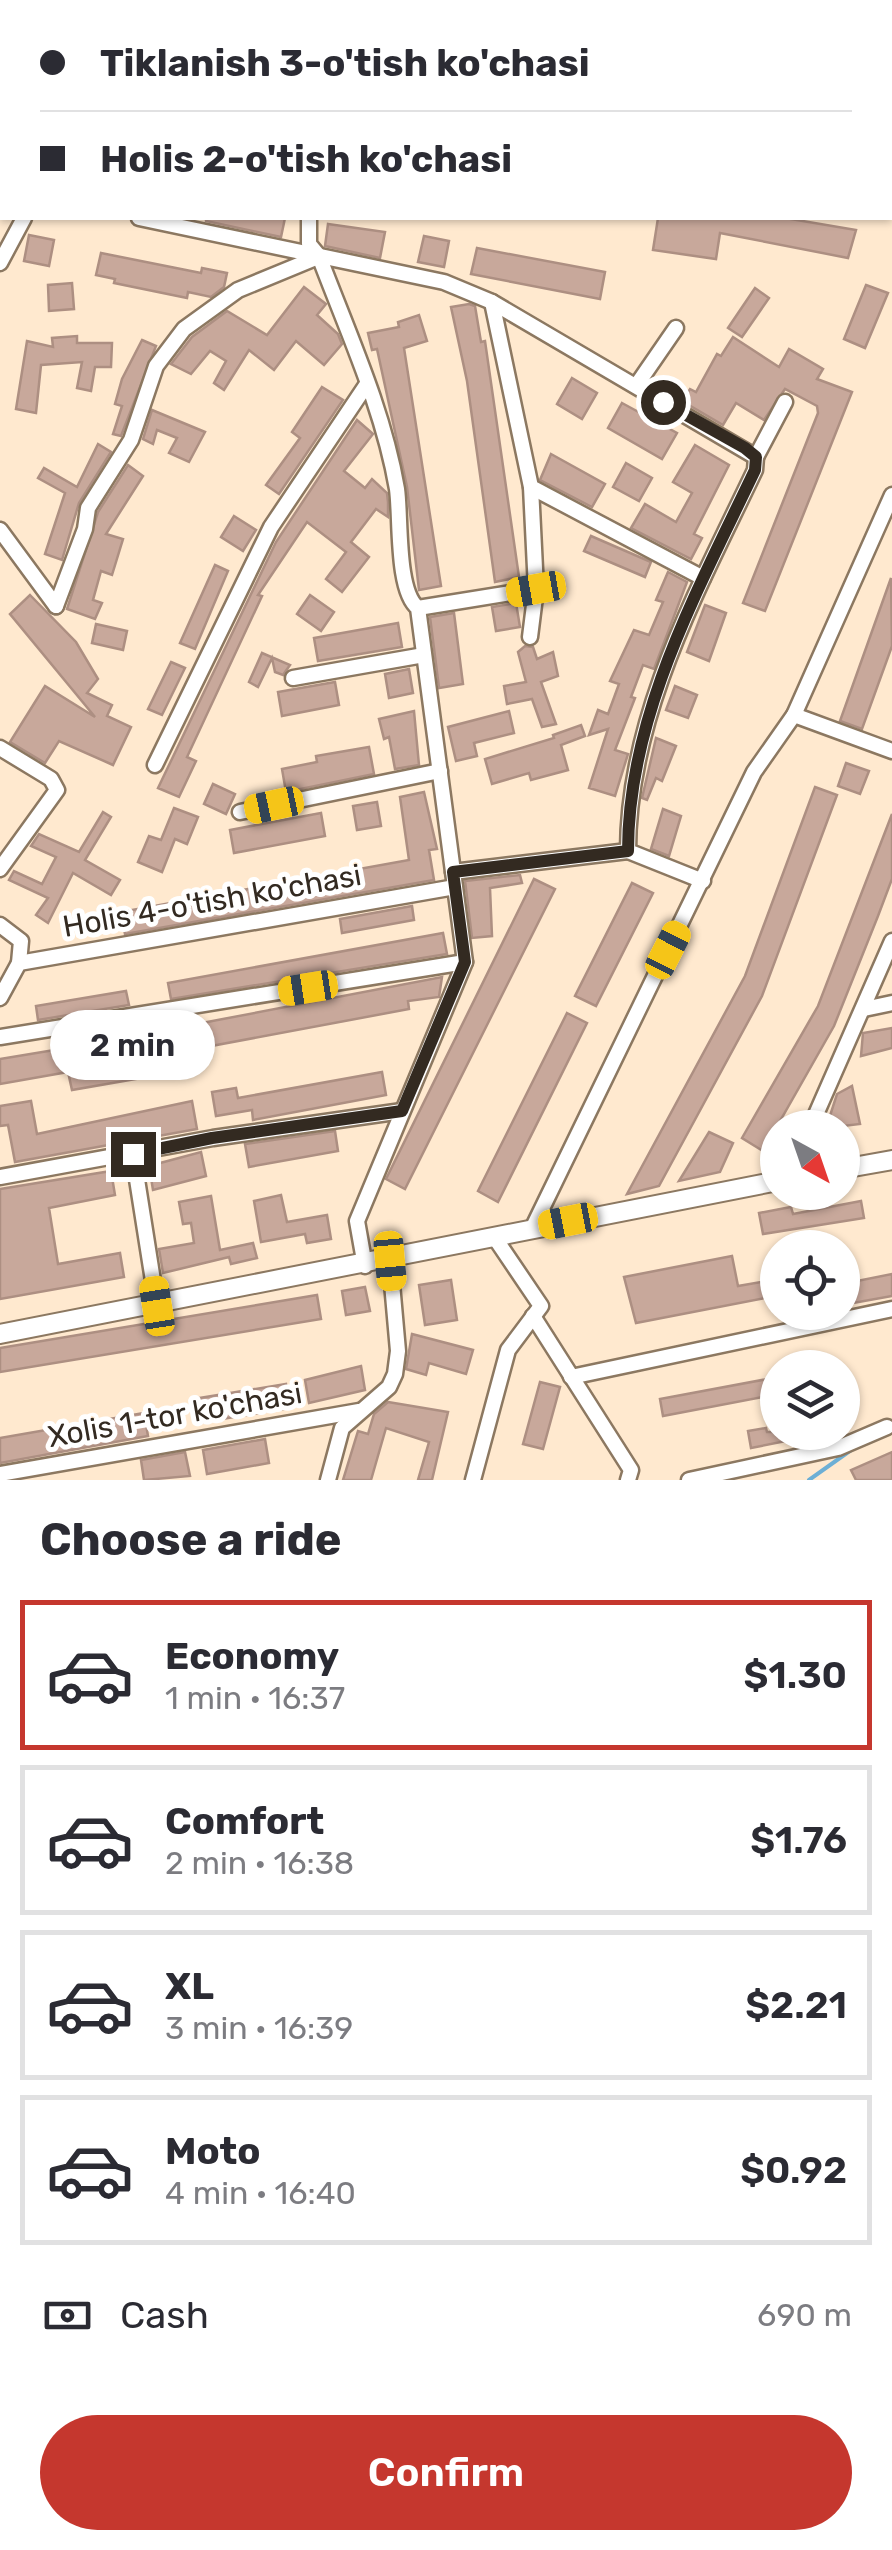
<!DOCTYPE html>
<html lang="en">
<head>
<meta charset="utf-8">
<style>
  :root { --surface:#fff; --page:#f2f2f3; --text:#2b2b33; --muted:#7c7c81; --line:#e1e1e2; --accent:#c5372e }
  body { margin:0; font-family:Rubik,sans-serif; background:var(--page); color:var(--text); height:100vh; display:flex; flex-direction:column; font-size:38px; white-space:nowrap }
  * { box-sizing:border-box; margin:0 }
  p { font-size:32px; color:var(--muted) }
  .icon { flex:none; width:55px; height:55px; fill:none; stroke:currentColor; stroke-width:2; stroke-linecap:round; stroke-linejoin:round }
  .map { position:relative; height:1480px; overflow:hidden }
  .drawer { display:flex; flex-direction:column; background:var(--surface); flex:1 }
  .drawer>* { flex:none }
  .hud { position:absolute; left:0px; top:0px; width:892px; height:220px; box-shadow:0 2px 8px #0004; display:grid; align-content:center; height:220px; padding:0 40px; background:var(--surface) }
  .needle { width:65px; rotate:140deg }
  .fabs { position:absolute; left:760px; top:1110px; display:grid; gap:20px }
  .fabs a { display:grid; place-items:center; width:100px; height:100px; border-radius:50%; background:var(--surface); box-shadow:0 2px 8px #0004; font-size:50px }
  .end { position:absolute; width:45px; height:45px; margin:-22px; border:12px solid #332a21; background:#fff; box-shadow:0 0 0 5px #fff }
  .from { border-radius:50% }
  .bubble { position:absolute; height:70px; border-radius:35px; background:var(--surface); box-shadow:0 2px 8px #0004; font-size:32px; font-weight:600; line-height:70px; text-align:center }
  .car { position:absolute; width:30px; height:60px; margin:-30px -15px; border-radius:12px; box-shadow:0 0 8px 2px #0007; background:linear-gradient(#f5c518 24%,#345 0 40%,#f5c518 0 76%,#345 0 86%,#f5c518 0) }
  .hud b { display:flex; align-items:center; gap:35px; height:95px; font-size:38px }
  .hud b+b { border-top:2px solid var(--line) }
  .hud i { width:25px; height:25px; background:var(--text) }
  ul { padding:0; list-style:none }
  li { display:flex; align-items:center; gap:30px; height:150px; margin:0 20px 15px; padding:0 20px; border:5px solid var(--line); border-radius:0px }
  li div { flex:1 }
  li b { display:block; font-size:38px }
  li em { font-style:normal; font-weight:600 }
  li.active { border-color:var(--accent) }
  li>.icon { width:90px; height:90px; stroke-width:1.5 }
  h2 { padding:0 40px; font-size:45px; line-height:120px }
  .pay { display:flex; align-items:center; gap:25px; height:110px; padding:0 40px; font-size:38px }
  .pay p { margin-inline-start:auto }
  .action { display:flex; gap:20px; margin-top:auto; padding:20px 40px }
  .action a { flex:1; height:115px; border-radius:60px; background:var(--accent); color:#fff; font-size:40px; font-weight:600; line-height:115px; text-align:center }
  .map>svg:first-child { display:block }
  .lines { fill:none; stroke-linecap:round; stroke-linejoin:round }
  .stream { stroke:#6dafd5; stroke-width:4 }
  .building { fill:#c8a89b; stroke:#ad8f82; stroke-width:2.5 }
  .minor-casing { stroke:#8c7861; stroke-width:19 }
  .tertiary-casing { stroke:#8c7861; stroke-width:22 }
  .minor { stroke:#fff; stroke-width:14 }
  .tertiary { stroke:#fff; stroke-width:18 }
  .route { stroke:#332a21; stroke-width:12 }
  .labels { text-anchor:middle; stroke-width:10; stroke-linejoin:round; paint-order:stroke }
  .street-label { font-size:30px; fill:#332a21; stroke:#fff }
</style>
</head>
<body>
<div class="map">
<svg width="892" height="1480" viewBox="0 0 892 1480">
  <rect width="100%" height="100%" fill="#ffe9cf"/>
  <g class="lines">
    <!-- stream -->
    <path class="stream" d="M 809,1480 L 854,1448"/>
  </g>
  <!-- building -->
  <g class="building">
    <path d="M 206,218 L 285,218 L 281,237 L 206,221 Z"/>
    <path d="M 658,218 L 785,218 L 856,230 L 848,258 L 720,233 L 716,259 L 653,250 Z"/>
    <path d="M 328,224 L 385,232 L 380,258 L 325,246 Z"/>
    <path d="M 29,235 L 54,240 L 49,266 L 24,261 Z"/>
    <path d="M 424,236 L 449,241 L 444,267 L 418,262 Z"/>
    <path d="M 477,248 L 605,272 L 600,299 L 471,274 Z"/>
    <path d="M 101,253 L 201,273 L 202,268 L 227,273 L 224,287 L 211,297 L 188,292 L 187,298 L 114,283 L 115,279 L 96,275 Z"/>
    <path d="M 72,283 L 74,309 L 49,311 L 48,285 Z"/>
    <path d="M 866,285 L 888,293 L 865,348 L 844,339 Z"/>
    <path d="M 304,287 L 326,304 L 317,315 L 338,334 L 342,344 L 324,365 L 296,341 L 274,370 L 249,350 L 224,390 L 214,383 L 226,361 L 210,351 L 191,374 L 171,364 L 192,337 L 227,311 L 267,335 Z"/>
    <path d="M 755,288 L 769,298 L 742,337 L 728,328 Z"/>
    <path d="M 469,304 L 475,306 L 481,342 L 485,341 L 519,577 L 495,582 L 467,381 L 451,307 Z"/>
    <path d="M 419,315 L 427,341 L 404,348 L 441,586 L 419,590 L 407,487 L 377,349 L 372,350 L 368,333 L 399,327 L 398,322 Z"/>
    <path d="M 77,336 L 77,343 L 112,343 L 111,367 L 95,367 L 91,391 L 77,388 L 82,362 L 41,365 L 36,413 L 16,409 L 27,341 L 53,347 L 52,338 Z"/>
    <path d="M 733,337 L 779,367 L 789,349 L 823,369 L 817,379 L 852,392 L 765,611 L 743,603 L 818,413 L 817,406 L 785,389 L 764,420 L 736,403 L 723,425 L 682,401 L 690,389 L 696,392 L 717,354 L 721,356 Z"/>
    <path d="M 142,340 L 156,346 L 121,436 L 113,434 L 122,406 L 115,404 L 122,379 Z"/>
    <path d="M 572,378 L 597,393 L 582,419 L 557,404 Z"/>
    <path d="M 322,387 L 343,400 L 279,494 L 266,485 L 300,438 L 292,432 Z"/>
    <path d="M 622,403 L 677,433 L 662,459 L 608,428 Z"/>
    <path d="M 152,410 L 205,432 L 189,462 L 169,453 L 177,438 L 157,430 L 153,444 L 143,439 Z"/>
    <path d="M 357,420 L 373,434 L 344,471 L 365,488 L 372,479 L 387,493 L 388,502 L 388,517 L 376,509 L 351,542 L 369,557 L 342,592 L 326,579 L 346,552 L 307,522 L 258,595 L 262,596 L 187,757 L 196,761 L 179,797 L 158,788 L 276,542 Z"/>
    <path d="M 98,444 L 111,452 L 79,503 L 62,560 L 45,554 L 65,493 L 38,478 L 44,468 L 77,487 Z"/>
    <path d="M 695,445 L 729,465 L 694,534 L 702,538 L 691,559 L 631,528 L 645,504 L 676,522 L 692,493 L 673,482 Z"/>
    <path d="M 551,454 L 605,484 L 592,507 L 540,480 Z"/>
    <path d="M 626,463 L 652,478 L 639,501 L 613,487 Z"/>
    <path d="M 128,465 L 143,476 L 106,534 L 123,539 L 112,575 L 101,571 L 93,600 L 102,603 L 95,619 L 67,609 L 98,512 Z"/>
    <path d="M 234,516 L 256,530 L 243,551 L 221,537 Z"/>
    <path d="M 591,536 L 651,562 L 645,577 L 584,551 Z"/>
    <path d="M 215,565 L 228,571 L 195,649 L 180,643 Z"/>
    <path d="M 668,572 L 687,582 L 654,669 L 643,665 L 631,697 L 635,698 L 615,750 L 628,754 L 615,796 L 589,788 L 608,729 L 589,735 L 598,710 L 608,714 L 619,684 L 610,681 L 634,630 L 649,635 L 663,602 L 656,600 Z"/>
    <path d="M 891,578 L 892,646 L 862,729 L 840,721 Z"/>
    <path d="M 30,595 L 76,642 L 98,679 L 87,693 L 112,705 L 107,716 L 131,727 L 113,765 L 59,741 L 45,763 L 10,742 L 45,686 L 95,717 L 10,614 Z"/>
    <path d="M 310,595 L 334,612 L 321,631 L 297,614 Z"/>
    <path d="M 516,603 L 520,627 L 496,631 L 492,607 Z"/>
    <path d="M 705,605 L 726,613 L 709,661 L 687,652 Z"/>
    <path d="M 454,613 L 463,684 L 439,688 L 430,617 Z"/>
    <path d="M 398,623 L 402,647 L 318,661 L 314,638 Z"/>
    <path d="M 96,624 L 127,631 L 123,650 L 92,643 Z"/>
    <path d="M 525,646 L 533,647 L 537,659 L 553,652 L 558,676 L 541,682 L 556,724 L 542,727 L 532,699 L 507,704 L 504,686 L 526,682 L 518,652 Z"/>
    <path d="M 262,653 L 290,665 L 283,675 L 275,672 L 272,658 L 258,687 L 249,682 Z"/>
    <path d="M 171,662 L 185,668 L 162,715 L 148,709 Z"/>
    <path d="M 409,669 L 413,693 L 389,698 L 385,674 Z"/>
    <path d="M 335,682 L 339,705 L 282,716 L 278,692 Z"/>
    <path d="M 675,686 L 697,695 L 688,718 L 666,710 Z"/>
    <path d="M 414,711 L 419,765 L 395,769 L 389,737 L 384,739 L 379,719 Z"/>
    <path d="M 509,711 L 514,733 L 474,743 L 477,756 L 456,761 L 448,727 Z"/>
    <path d="M 581,725 L 585,736 L 561,745 L 568,770 L 531,780 L 529,773 L 492,784 L 485,759 L 554,738 L 553,735 Z"/>
    <path d="M 656,738 L 676,746 L 662,781 L 656,778 L 647,800 L 642,798 Z"/>
    <path d="M 369,747 L 374,774 L 286,792 L 282,769 L 317,762 L 316,756 Z"/>
    <path d="M 846,763 L 869,771 L 860,794 L 838,786 Z"/>
    <path d="M 213,784 L 235,794 L 226,814 L 204,804 Z"/>
    <path d="M 815,787 L 837,795 L 762,996 L 659,1186 L 627,1194 L 745,976 Z"/>
    <path d="M 424,792 L 437,849 L 429,850 L 434,880 L 125,934 L 121,912 L 409,860 L 400,797 Z"/>
    <path d="M 377,802 L 381,826 L 357,830 L 353,806 Z"/>
    <path d="M 174,808 L 198,817 L 187,844 L 175,839 L 162,872 L 138,862 L 149,836 L 161,840 Z"/>
    <path d="M 663,809 L 681,816 L 669,856 L 651,849 Z"/>
    <path d="M 103,812 L 111,817 L 85,860 L 120,880 L 111,895 L 73,873 L 48,923 L 36,915 L 48,898 L 9,880 L 14,871 L 42,884 L 56,857 L 31,846 L 39,834 L 79,852 Z"/>
    <path d="M 321,813 L 325,836 L 234,853 L 230,830 Z"/>
    <path d="M 892,814 L 892,879 L 878,916 L 834,1026 L 763,1151 L 742,1138 L 818,1006 Z"/>
    <path d="M 520,875 L 522,883 L 490,888 L 492,936 L 472,938 L 465,881 Z"/>
    <path d="M 534,879 L 555,889 L 405,1189 L 386,1179 Z"/>
    <path d="M 632,883 L 653,893 L 596,1006 L 575,996 Z"/>
    <path d="M 412,906 L 414,920 L 342,933 L 340,919 Z"/>
    <path d="M 443,933 L 447,954 L 171,999 L 168,983 Z"/>
    <path d="M 442,977 L 439,997 L 408,1001 L 409,1009 L 206,1047 L 202,1023 Z"/>
    <path d="M 126,991 L 129,1005 L 38,1020 L 36,1006 Z"/>
    <path d="M 567,1013 L 587,1023 L 498,1202 L 478,1191 Z"/>
    <path d="M 892,1028 L 892,1048 L 861,1056 L 863,1033 Z"/>
    <path d="M 169,1031 L 176,1072 L 72,1090 L 68,1072 L 0,1084 L 0,1059 Z"/>
    <path d="M 382,1072 L 386,1095 L 253,1120 L 252,1110 L 216,1116 L 212,1092 L 236,1088 L 238,1098 Z"/>
    <path d="M 852,1086 L 860,1124 L 826,1128 L 837,1094 Z"/>
    <path d="M 31,1101 L 37,1134 L 192,1101 L 197,1129 L 15,1162 L 8,1125 L 0,1126 L 0,1106 Z"/>
    <path d="M 335,1131 L 338,1151 L 249,1167 L 245,1144 Z"/>
    <path d="M 709,1132 L 733,1143 L 720,1172 L 679,1181 Z"/>
    <path d="M 201,1152 L 206,1176 L 153,1190 L 149,1166 Z"/>
    <path d="M 111,1171 L 115,1195 L 49,1208 L 58,1264 L 120,1253 L 124,1277 L 0,1299 L 0,1189 Z"/>
    <path d="M 281,1195 L 287,1222 L 327,1215 L 331,1239 L 307,1243 L 305,1234 L 261,1242 L 254,1201 Z"/>
    <path d="M 211,1196 L 220,1250 L 253,1243 L 257,1258 L 231,1264 L 229,1257 L 163,1273 L 159,1249 L 194,1243 L 191,1223 L 183,1224 L 179,1202 Z"/>
    <path d="M 861,1201 L 864,1218 L 763,1234 L 759,1213 L 791,1207 L 793,1214 Z"/>
    <path d="M 732,1256 L 738,1286 L 767,1281 L 770,1297 L 636,1323 L 624,1277 Z"/>
    <path d="M 892,1274 L 892,1296 L 842,1305 L 842,1284 Z"/>
    <path d="M 451,1280 L 457,1320 L 425,1325 L 419,1285 Z"/>
    <path d="M 365,1287 L 370,1311 L 346,1315 L 342,1291 Z"/>
    <path d="M 317,1295 L 321,1319 L 0,1372 L 0,1348 Z"/>
    <path d="M 412,1334 L 473,1350 L 466,1374 L 429,1363 L 426,1375 L 406,1369 Z"/>
    <path d="M 361,1366 L 365,1390 L 309,1403 L 305,1380 Z"/>
    <path d="M 778,1377 L 778,1394 L 663,1416 L 660,1399 Z"/>
    <path d="M 540,1382 L 560,1387 L 543,1449 L 523,1444 Z"/>
    <path d="M 286,1384 L 290,1408 L 197,1423 L 193,1399 Z"/>
    <path d="M 388,1402 L 448,1412 L 432,1480 L 418,1480 L 429,1442 L 386,1428 L 371,1480 L 343,1480 L 358,1431 L 368,1434 L 374,1414 Z"/>
    <path d="M 144,1413 L 148,1436 L 0,1463 L 0,1438 Z"/>
    <path d="M 766,1428 L 767,1432 L 805,1432 L 806,1437 L 751,1448 L 748,1431 Z"/>
    <path d="M 265,1439 L 269,1463 L 207,1474 L 203,1450 Z"/>
    <path d="M 185,1452 L 190,1476 L 144,1480 L 141,1460 Z"/>
    <path d="M 892,1452 L 892,1480 L 856,1480 L 851,1470 Z"/>
  </g>
  <g class="lines">
    <!-- minor casing -->
    <g class="minor-casing">
      <g id="minor">
        <path d="M 550,0 L 550,2"/>
        <path d="M 690,0 L 704,2"/>
        <path d="M 266,2 L 266,0"/>
        <path d="M 564,2 L 566,0"/>
        <path d="M 0,187 L 2,188"/>
        <path d="M 890,191 L 892,190"/>
        <path d="M 139,218 L 444,282 L 492,302 L 756,457 L 755,470 C 698,590 628,715 628,851 L 703,881"/>
        <path d="M 309,218 L 309,244 L 319,256 C 348,333 383,408 397,489 C 401,517 396,591 418,608 L 465,962 L 357,1221 L 365,1266"/>
        <path d="M 0,263 L 24,218"/>
        <path d="M 492,302 L 531,487 L 703,578"/>
        <path d="M 636,386 L 676,328"/>
        <path d="M 756,457 L 785,402"/>
        <path d="M 0,530 L 56,606"/>
        <path d="M 56,606 L 85,529 L 88,508 L 131,440 L 156,366 L 184,329 L 238,290 L 318,257"/>
        <path d="M 418,608 L 536,589"/>
        <path d="M 530,637 L 536,589 L 531,487"/>
        <path d="M 293,678 L 424,655"/>
        <path d="M 794,715 L 892,751"/>
        <path d="M 0,748 L 51,779 L 57,790 L 0,869"/>
        <path d="M 155,765 L 271,527 L 367,384"/>
        <path d="M 240,812 L 440,771"/>
        <path d="M 453,872 L 628,851"/>
        <path d="M 0,925 L 21,941 L 19,963"/>
        <path d="M 0,998 L 19,963 L 455,887"/>
        <path d="M 864,1009 L 892,1003"/>
        <path d="M 0,1037 L 465,962"/>
        <path d="M 810,1128 L 892,941"/>
        <path d="M 133,1154 L 157,1306"/>
        <path d="M 0,1177 L 213,1138 L 402,1111"/>
        <path d="M 533,1227 L 754,772 L 794,715 L 892,495"/>
        <path d="M 533,1316 L 631,1470 L 628,1480"/>
        <path d="M 571,1377 L 892,1309"/>
        <path d="M 0,1474 L 359,1411"/>
        <path d="M 328,1480 L 342,1428 L 389,1387 L 395,1374 L 398,1351 L 390,1261"/>
        <path d="M 473,1480 L 508,1350 L 541,1306 L 495,1238"/>
        <path d="M 689,1480 L 838,1448 L 887,1427"/>
      </g>
    </g>
    <!-- tertiary casing -->
    <g class="tertiary-casing">
      <g id="tertiary">
        <path d="M 0,31 L 2,31"/>
        <path d="M 842,1169 L 892,1160"/>
        <path d="M 0,1334 L 778,1181"/>
      </g>
    </g>
    <!-- minor -->
    <use href="#minor" class="minor"/>
    <!-- tertiary -->
    <use href="#tertiary" class="tertiary"/>
  </g>
  <g class="lines">
    <!-- route -->
    <path class="route" d="M 133,1154 L 212,1138 L 402,1111 L 465,962 L 453,872 L 628,851 C 628,715 698,590 755,470 L 756,457 L 745,448 L 663,402"/>
  </g>
  <g class="labels">
    <!-- street labels -->
    <g class="street-label">
      <text transform="translate(212 901) rotate(-10)" y="10">Holis 4-o'tish ko'chasi</text>
      <text transform="translate(175 1415) rotate(-10)" y="10">Xolis 1-tor ko'chasi</text>
    </g>
  </g>
</svg>
<div class="fabs">
<a><svg class="needle" viewBox="-14 -14 28 28"><path d="M0-13l5 13h-10z" fill="#e53935"/><path d="M0 13l5-13h-10z" fill="#7c7c81"/></svg></a>
<a><svg class="icon" aria-label="locate" viewBox="0 0 24 24"><circle cx="12" cy="12" r="6"/><path d="M12 2v4M12 18v4M2 12h4M18 12h4"/></svg></a>
<a><svg class="icon" aria-label="layers" viewBox="0 0 24 24"><path d="M12 4l9 5-9 5-9-5zM3 14l9 5 9-5"/></svg></a>
</div>
<i class="end from" style="left:663px;top:402px"></i>
<i class="end" style="left:133px;top:1154px"></i>
<div class="bubble" style="left:50px;top:1010px;width:165px">2 min</div>
<i class="car" style="left:536px;top:589px;rotate:260deg"></i>
<i class="car" style="left:274px;top:805px;rotate:258deg"></i>
<i class="car" style="left:668px;top:950px;rotate:27deg"></i>
<i class="car" style="left:308px;top:988px;rotate:261deg"></i>
<i class="car" style="left:568px;top:1221px;rotate:259deg"></i>
<i class="car" style="left:390px;top:1261px;rotate:175deg"></i>
<i class="car" style="left:157px;top:1306px;rotate:351deg"></i>
<div class="hud">
<b><i class="from"></i>Tiklanish 3-o'tish ko'chasi</b>
<b><i></i>Holis 2-o'tish ko'chasi</b>
</div>
</div>
<section class="drawer">
<h2>Choose a ride</h2>
<ul>
<li class="active"><svg class="icon" aria-label="car" viewBox="0 0 24 24"><path d="M5 17H2v-5l4-1 3-4h7l3 4 3 1v5h-3M9 17h6M6 11h13"/><circle cx="7" cy="17" r="2"/><circle cx="17" cy="17" r="2"/></svg><div><b>Economy</b><p>1 min · 16:37</p></div><em>$1.30</em></li>
<li><svg class="icon" aria-label="car" viewBox="0 0 24 24"><path d="M5 17H2v-5l4-1 3-4h7l3 4 3 1v5h-3M9 17h6M6 11h13"/><circle cx="7" cy="17" r="2"/><circle cx="17" cy="17" r="2"/></svg><div><b>Comfort</b><p>2 min · 16:38</p></div><em>$1.76</em></li>
<li><svg class="icon" aria-label="car" viewBox="0 0 24 24"><path d="M5 17H2v-5l4-1 3-4h7l3 4 3 1v5h-3M9 17h6M6 11h13"/><circle cx="7" cy="17" r="2"/><circle cx="17" cy="17" r="2"/></svg><div><b>XL</b><p>3 min · 16:39</p></div><em>$2.21</em></li>
<li><svg class="icon" aria-label="car" viewBox="0 0 24 24"><path d="M5 17H2v-5l4-1 3-4h7l3 4 3 1v5h-3M9 17h6M6 11h13"/><circle cx="7" cy="17" r="2"/><circle cx="17" cy="17" r="2"/></svg><div><b>Moto</b><p>4 min · 16:40</p></div><em>$0.92</em></li>
</ul>
<div class="pay"><svg class="icon" aria-label="cash" viewBox="0 0 24 24"><path d="M3 7h18v10H3z"/><circle cx="12" cy="12" r="2"/></svg>Cash<p>690 m</p></div>
<div class="action"><a>Confirm</a></div>
</section>
</body>
</html>
